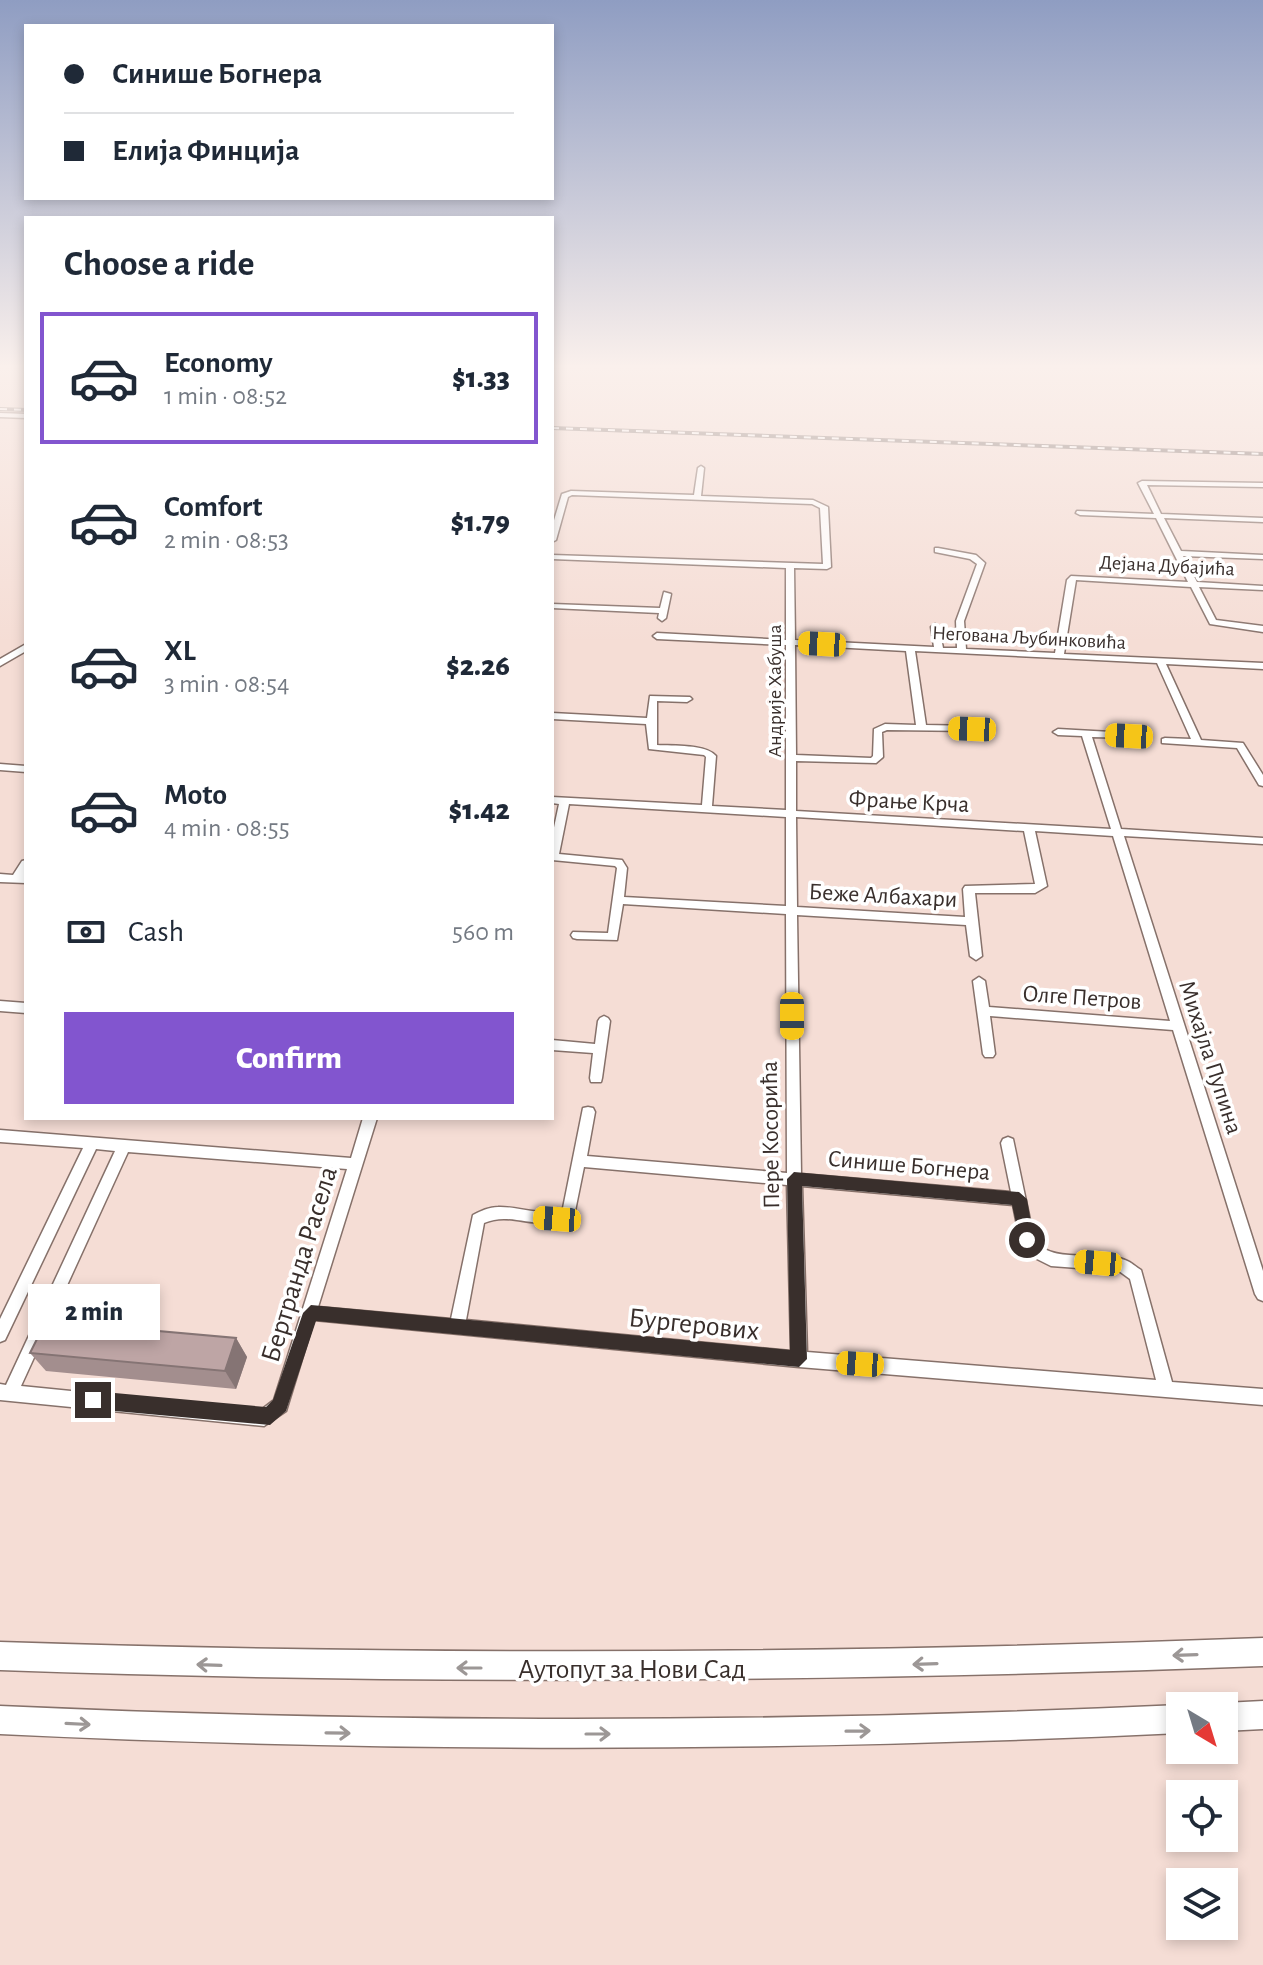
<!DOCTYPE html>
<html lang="en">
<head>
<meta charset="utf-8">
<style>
  :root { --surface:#fff; --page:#f6f6f7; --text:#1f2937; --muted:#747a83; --line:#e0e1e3; --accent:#8255cf }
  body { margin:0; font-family:"Alegreya Sans",sans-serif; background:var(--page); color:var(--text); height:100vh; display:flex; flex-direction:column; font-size:30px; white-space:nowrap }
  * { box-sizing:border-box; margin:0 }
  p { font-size:26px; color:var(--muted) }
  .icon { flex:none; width:44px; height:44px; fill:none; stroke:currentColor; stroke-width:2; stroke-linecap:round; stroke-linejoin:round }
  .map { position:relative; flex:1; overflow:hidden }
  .panel { position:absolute; left:24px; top:216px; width:530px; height:904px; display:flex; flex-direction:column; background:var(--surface); border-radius:0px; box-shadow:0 4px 12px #0003 }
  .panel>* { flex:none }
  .guide { position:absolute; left:24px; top:24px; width:530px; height:176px; border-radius:0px; box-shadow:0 4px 12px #0003; display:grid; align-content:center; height:176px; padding:0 40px; background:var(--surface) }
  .needle { width:52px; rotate:142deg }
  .buttons { position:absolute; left:1166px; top:1692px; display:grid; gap:16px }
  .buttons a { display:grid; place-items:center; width:72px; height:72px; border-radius:0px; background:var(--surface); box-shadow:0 4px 12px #0003; font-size:40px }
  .end { position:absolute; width:36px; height:36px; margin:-18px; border:10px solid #392f2c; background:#fff; box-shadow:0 0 0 4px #fff }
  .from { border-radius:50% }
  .bubble { position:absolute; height:56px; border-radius:0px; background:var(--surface); box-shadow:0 4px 12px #0003; font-size:26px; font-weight:800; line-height:56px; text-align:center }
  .car { position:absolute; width:24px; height:48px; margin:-24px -12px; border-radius:10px; box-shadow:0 0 6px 2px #0007; background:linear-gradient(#f5c518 24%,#345 0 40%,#f5c518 0 76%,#345 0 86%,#f5c518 0) }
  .guide b { display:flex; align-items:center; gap:28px; height:76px; font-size:30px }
  .guide b+b { border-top:2px solid var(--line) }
  .guide i { width:20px; height:20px; background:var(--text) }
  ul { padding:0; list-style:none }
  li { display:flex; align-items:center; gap:24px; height:132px; margin:0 16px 12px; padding:0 24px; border:4px solid transparent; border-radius:0px }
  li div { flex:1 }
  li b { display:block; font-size:30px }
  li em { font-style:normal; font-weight:800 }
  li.on { border-color:var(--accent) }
  li>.icon { width:72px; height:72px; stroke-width:1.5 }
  h2 { padding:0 40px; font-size:36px; line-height:96px }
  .pay { display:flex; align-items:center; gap:20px; height:88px; padding:0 40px; font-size:30px }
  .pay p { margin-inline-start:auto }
  .action { display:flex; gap:16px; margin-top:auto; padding:16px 40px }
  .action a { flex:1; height:92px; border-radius:0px; background:var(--accent); color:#fff; font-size:32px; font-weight:800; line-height:92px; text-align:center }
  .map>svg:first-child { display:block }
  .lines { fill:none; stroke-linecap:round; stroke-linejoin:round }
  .minor-casing { stroke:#86716a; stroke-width:3 }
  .primary-casing { stroke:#86716a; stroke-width:3 }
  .minor { fill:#fff; fill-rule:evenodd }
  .primary { fill:#fff; fill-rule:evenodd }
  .rail-casing { stroke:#7a6b66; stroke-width:4 }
  .rail { stroke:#fff; stroke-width:2; stroke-dasharray:7; stroke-linecap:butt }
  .wall { fill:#a38e8e }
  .shaded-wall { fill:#857474 }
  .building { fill:#bea5a5; stroke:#857474; stroke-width:2 }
  .oneway { stroke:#9c9796 }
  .route { fill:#392f2c }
  .labels { text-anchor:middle; stroke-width:7; stroke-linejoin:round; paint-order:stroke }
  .far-street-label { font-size:20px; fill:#392f2c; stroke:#fff }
  .street-label { font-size:24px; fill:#392f2c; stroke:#fff }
  .near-street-label { font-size:28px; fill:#392f2c; stroke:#fff }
</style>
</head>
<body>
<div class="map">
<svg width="1263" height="1965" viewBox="0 0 1263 1965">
  <rect width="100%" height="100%" fill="#f5ddd5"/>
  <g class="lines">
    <!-- minor casing -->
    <g class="minor-casing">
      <g id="minor">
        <path d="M 0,413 L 26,414 L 26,418 L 0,417 Z"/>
        <path d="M 701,466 L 704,468 L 701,496 L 813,500 L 828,507 L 831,567 L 827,569 L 794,568 L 795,640 L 934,647 L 931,627 L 935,624 L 939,627 L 943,648 L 957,648 L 956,621 L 977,564 L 970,559 L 935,552 L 935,548 L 938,548 L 976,555 L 985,563 L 964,621 L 966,649 L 1055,653 L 1067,580 L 1071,576 L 1188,582 L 1156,518 L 1080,515 L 1076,513 L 1077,511 L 1154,514 L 1138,483 L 1142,481 L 1263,483 L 1263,487 L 1147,485 L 1161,514 L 1263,518 L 1263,522 L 1164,518 L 1181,551 L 1263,555 L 1263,559 L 1183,556 L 1197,582 L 1263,586 L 1263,590 L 1199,587 L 1216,620 L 1263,626 L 1263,632 L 1210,624 L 1191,587 L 1076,580 L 1064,654 L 1263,663 L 1263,669 L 1166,664 L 1201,740 L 1243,743 L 1263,775 L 1263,786 L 1259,785 L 1237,748 L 1162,743 L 1162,739 L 1165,738 L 1191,739 L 1157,663 L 915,651 L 926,725 L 972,726 L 977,729 L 975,731 L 887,730 L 882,732 L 883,757 L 876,763 L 796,761 L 796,811 L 1111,829 L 1082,736 L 1058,735 L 1053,732 L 1058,729 L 1129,733 L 1132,734 L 1132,738 L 1092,737 L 1121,829 L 1263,838 L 1263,844 L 1124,836 L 1263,1271 L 1263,1301 L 1258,1299 L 1255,1294 L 1173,1030 L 990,1016 L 995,1054 L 993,1057 L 985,1057 L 983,1054 L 973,981 L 979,977 L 985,981 L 989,1007 L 1170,1021 L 1113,836 L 1035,831 L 1047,886 L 1035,893 L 975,893 L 982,956 L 976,960 L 970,956 L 966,925 L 797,915 L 801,1174 L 1011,1192 L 1001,1143 L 1003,1139 L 1008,1137 L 1013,1139 L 1034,1239 C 1049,1265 1101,1250 1125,1260 C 1131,1262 1136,1267 1141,1270 L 1172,1382 L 1263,1389 L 1263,1405 L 799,1367 L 314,1320 L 286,1411 L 264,1426 L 0,1400 L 0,1384 L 6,1385 L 115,1151 L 96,1149 L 5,1340 L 0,1342 L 0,1319 L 83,1148 L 0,1142 L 0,1130 L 351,1158 L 363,1118 L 377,1118 L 318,1307 L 451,1319 L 473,1215 C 481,1211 489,1207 498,1207 C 519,1206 542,1218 563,1208 L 583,1108 L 588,1107 L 593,1108 L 595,1112 L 587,1156 L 787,1173 L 786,914 L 623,904 L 617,940 L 577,939 L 573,938 L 571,935 L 573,932 L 608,933 L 617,868 L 615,866 L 552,860 L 552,837 L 559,804 L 552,803 L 552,797 L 702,805 L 706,757 L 704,755 L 649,749 L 646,724 L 552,719 L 552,713 L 647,718 L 650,696 L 690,697 L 692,699 L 687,702 L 657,701 L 657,745 C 673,746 706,744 716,756 L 712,806 L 786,810 L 786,645 L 657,639 L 653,636 L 657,633 L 786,640 L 786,568 L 552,559 L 552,555 L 823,564 L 820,508 L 812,504 L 572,495 L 568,497 L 556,540 L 552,542 L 552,527 L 562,494 L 571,491 L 694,495 L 698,468 ZM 795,645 L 906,651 L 916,725 L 885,724 L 874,729 L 873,756 L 871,758 L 796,755 ZM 569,804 L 786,817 L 786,906 L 624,897 L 627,868 L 622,860 L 559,854 ZM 796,817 L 1024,831 L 1035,884 L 965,886 L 963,889 L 965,917 L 797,907 ZM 128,1152 L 347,1169 L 274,1400 L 261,1410 L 21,1386 ZM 584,1167 L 787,1185 L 791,1351 L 466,1320 L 484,1223 C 513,1210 538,1234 574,1216 ZM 802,1186 L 1013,1205 L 1020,1240 L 1027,1254 L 1051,1266 L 1119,1271 L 1130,1279 L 1156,1380 L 807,1352 Z"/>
        <path d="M 664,592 L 671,594 L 666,618 L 662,621 L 658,618 L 659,613 L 552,608 L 552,604 L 660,608 Z"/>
        <path d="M 26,644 L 26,651 L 0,666 L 0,659 Z"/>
        <path d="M 0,764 L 26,766 L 26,772 L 0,770 Z"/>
        <path d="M 26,860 L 26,872 L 24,875 L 26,875 L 26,883 L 0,882 L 0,874 L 13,875 L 22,861 Z"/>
        <path d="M 0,1001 L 26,1003 L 26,1013 L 0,1011 Z"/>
        <path d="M 604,1016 L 608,1018 L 610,1021 L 602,1078 L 601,1082 L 591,1082 L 590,1078 L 593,1053 L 552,1050 L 552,1040 L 595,1044 L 598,1021 L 600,1018 Z"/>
      </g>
    </g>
    <!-- primary casing -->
    <g class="primary-casing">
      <g id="primary">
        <path d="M 1263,1638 L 1263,1666 C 842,1682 421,1685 0,1670 L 0,1642 C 421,1656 842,1654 1263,1638 Z"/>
        <path d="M 1263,1701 L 1263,1729 L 1224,1731 L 1224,1706 L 1216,1706 L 1224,1703 Z"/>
        <path d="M 1180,1705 L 1183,1706 L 1180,1706 L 1180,1733 C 786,1752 394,1753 0,1734 L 0,1706 C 394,1724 786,1723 1180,1705 Z"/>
      </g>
    </g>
    <!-- minor -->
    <use href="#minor" class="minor"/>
    <!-- primary -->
    <use href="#primary" class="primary"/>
    <!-- rail casing -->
    <g class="rail-casing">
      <g id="rail">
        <path d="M 0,409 L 26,410"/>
        <path d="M 552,428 L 1263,454"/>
      </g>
    </g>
    <!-- rail -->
    <use href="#rail" class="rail"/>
  </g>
  <!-- wall -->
  <path class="wall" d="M 236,1338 L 247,1357 L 236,1389 L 46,1371 L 30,1353 Z"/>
  <!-- shaded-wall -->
  <path class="shaded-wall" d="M 236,1338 L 247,1357 L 236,1389 L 225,1371 Z"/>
  <!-- building -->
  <path class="building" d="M 46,1321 L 236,1338 L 225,1371 L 30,1353 Z"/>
  <!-- one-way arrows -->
  <defs><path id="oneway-shaft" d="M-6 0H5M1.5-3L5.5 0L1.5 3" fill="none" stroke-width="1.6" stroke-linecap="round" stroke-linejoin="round" transform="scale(2)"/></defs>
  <g class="oneway">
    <use href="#oneway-shaft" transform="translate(1185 1655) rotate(178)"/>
    <use href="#oneway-shaft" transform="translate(925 1664) rotate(178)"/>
    <use href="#oneway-shaft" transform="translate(209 1665) rotate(-178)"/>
    <use href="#oneway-shaft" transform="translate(469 1668) rotate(180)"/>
    <use href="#oneway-shaft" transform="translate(78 1724) rotate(3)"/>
    <use href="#oneway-shaft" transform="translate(858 1731) rotate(-1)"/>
    <use href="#oneway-shaft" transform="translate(338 1733) rotate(1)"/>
    <use href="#oneway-shaft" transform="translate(598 1734)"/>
  </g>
  <!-- sky -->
  <linearGradient id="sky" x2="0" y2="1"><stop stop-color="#8f9dc2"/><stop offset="0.57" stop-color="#faf0ec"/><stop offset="1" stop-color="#faf0ec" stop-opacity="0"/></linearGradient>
  <rect width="1263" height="643" fill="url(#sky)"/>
  <!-- route -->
  <path class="route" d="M 794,1172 L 1019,1192 L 1027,1199 L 1034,1240 L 1032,1245 L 1021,1245 L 1012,1205 L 802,1186 L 807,1359 L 799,1367 L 316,1321 L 286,1411 L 270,1425 L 93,1409 L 84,1400 L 93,1391 L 266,1407 L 273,1400 L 303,1313 L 311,1305 L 790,1350 L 787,1179 Z"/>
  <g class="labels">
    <!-- far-street labels -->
    <g class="far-street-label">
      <text transform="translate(1167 565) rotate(3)" y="7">Дејана Дубајића</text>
      <text transform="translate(1029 637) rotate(3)" y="7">Негована Љубинковића</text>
      <text transform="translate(774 691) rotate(-90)" y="7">Андрије Хабуша</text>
    </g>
    <!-- street labels -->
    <g class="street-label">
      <text transform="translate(909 801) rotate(3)" y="8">Фрање Крча</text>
      <text transform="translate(883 895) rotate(3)" y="8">Беже Албахари</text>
      <text transform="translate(1082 997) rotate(4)" y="8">Олге Петров</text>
      <text transform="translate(1211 1057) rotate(72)" y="8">Михајла Пупина</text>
      <text transform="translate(770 1135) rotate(-91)" y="8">Пере Косорића</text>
      <text transform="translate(909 1165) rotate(5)" y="8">Синише Богнера</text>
    </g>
    <!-- near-street labels -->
    <g class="near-street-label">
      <text transform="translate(298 1264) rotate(-73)" y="10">Бертранда Расела</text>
      <text transform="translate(694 1323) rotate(6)" y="10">Бургерових</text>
      <text x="632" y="1678">Аутопут за Нови Сад</text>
    </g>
  </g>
</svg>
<div class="buttons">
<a><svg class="needle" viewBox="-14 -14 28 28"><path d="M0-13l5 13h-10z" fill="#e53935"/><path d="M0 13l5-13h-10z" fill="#747a83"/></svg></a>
<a><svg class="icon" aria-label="locate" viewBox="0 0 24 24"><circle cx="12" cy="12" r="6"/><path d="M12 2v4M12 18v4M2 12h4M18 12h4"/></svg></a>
<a><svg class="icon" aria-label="layers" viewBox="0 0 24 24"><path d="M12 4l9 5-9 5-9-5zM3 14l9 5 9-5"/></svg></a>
</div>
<i class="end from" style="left:1027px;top:1240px"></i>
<i class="end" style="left:93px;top:1400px"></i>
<div class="bubble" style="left:28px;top:1284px;width:132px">2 min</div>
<i class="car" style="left:822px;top:644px;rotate:273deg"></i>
<i class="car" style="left:972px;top:729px;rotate:272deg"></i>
<i class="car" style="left:1129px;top:736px;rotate:273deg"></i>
<i class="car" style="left:792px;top:1016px;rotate:180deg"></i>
<i class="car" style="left:557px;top:1219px;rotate:274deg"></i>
<i class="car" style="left:1098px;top:1263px;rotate:275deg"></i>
<i class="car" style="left:860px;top:1364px;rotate:274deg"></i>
<div class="guide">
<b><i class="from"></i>Синише Богнера</b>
<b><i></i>Елија Финција</b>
</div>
<section class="panel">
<h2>Choose a ride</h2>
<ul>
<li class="on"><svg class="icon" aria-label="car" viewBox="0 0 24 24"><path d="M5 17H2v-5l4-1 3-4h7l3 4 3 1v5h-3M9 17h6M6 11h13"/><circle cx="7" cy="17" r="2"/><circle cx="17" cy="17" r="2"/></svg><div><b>Economy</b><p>1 min · 08:52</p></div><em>$1.33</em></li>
<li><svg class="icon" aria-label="car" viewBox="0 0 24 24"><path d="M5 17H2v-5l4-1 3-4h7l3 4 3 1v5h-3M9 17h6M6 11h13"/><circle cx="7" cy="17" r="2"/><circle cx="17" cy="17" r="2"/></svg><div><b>Comfort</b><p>2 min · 08:53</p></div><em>$1.79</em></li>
<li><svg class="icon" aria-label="car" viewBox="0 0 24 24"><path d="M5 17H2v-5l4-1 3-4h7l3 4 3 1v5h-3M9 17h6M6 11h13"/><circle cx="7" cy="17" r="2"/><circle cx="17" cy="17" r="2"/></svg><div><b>XL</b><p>3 min · 08:54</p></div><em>$2.26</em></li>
<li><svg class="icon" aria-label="car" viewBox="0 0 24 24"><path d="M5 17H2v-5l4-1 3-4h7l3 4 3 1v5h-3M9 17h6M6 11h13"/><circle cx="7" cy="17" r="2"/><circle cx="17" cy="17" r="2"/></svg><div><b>Moto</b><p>4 min · 08:55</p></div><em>$1.42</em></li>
</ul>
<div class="pay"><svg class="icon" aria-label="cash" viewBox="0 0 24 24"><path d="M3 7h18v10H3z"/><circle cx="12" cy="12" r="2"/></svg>Cash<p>560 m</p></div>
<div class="action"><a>Confirm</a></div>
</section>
</div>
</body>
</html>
